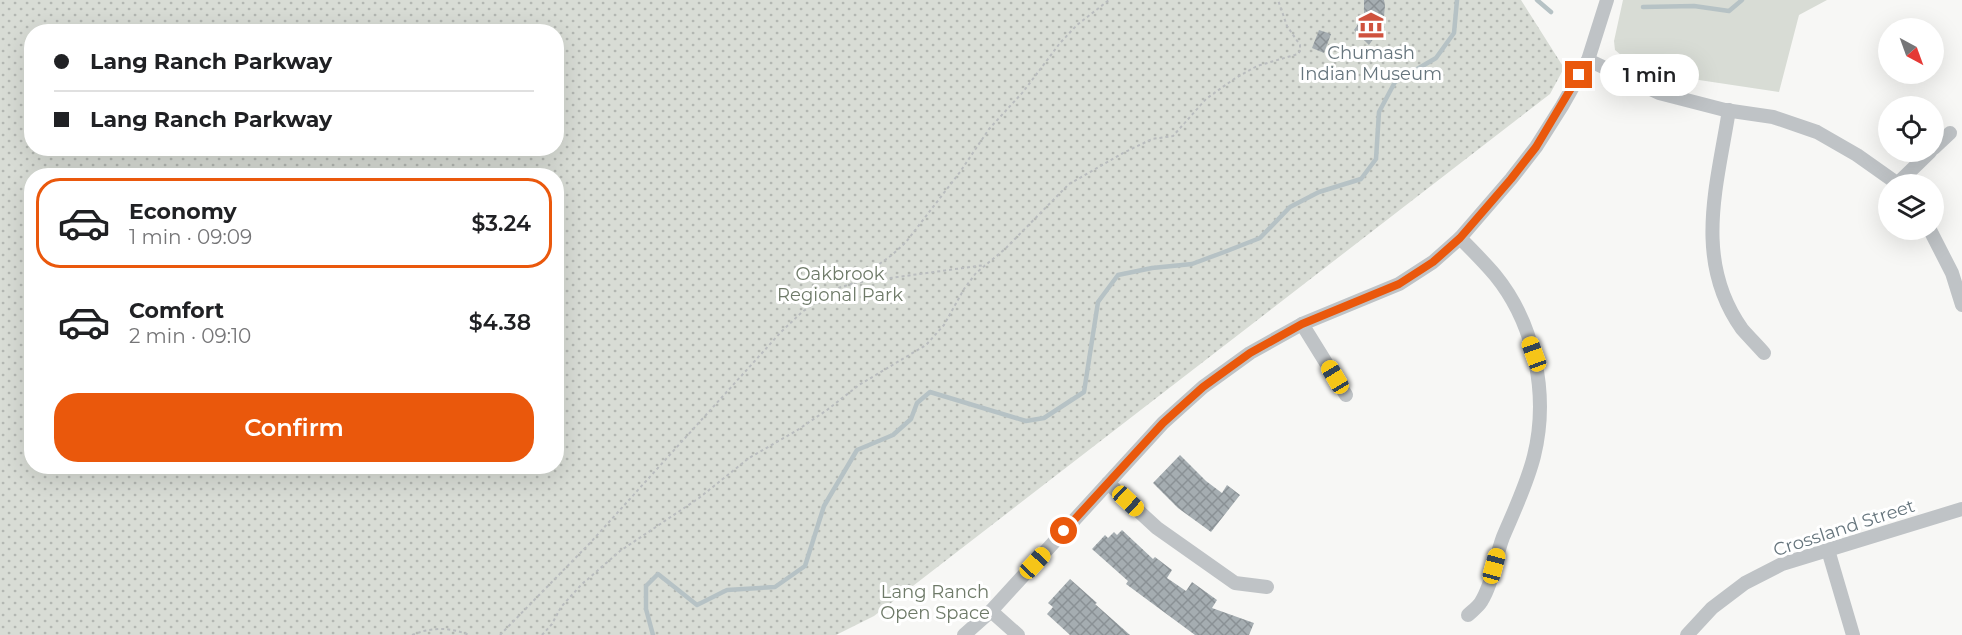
<!DOCTYPE html>
<html lang="en">
<head>
<meta charset="utf-8">
<style>
  :root { --surface:#fff; --page:#f2f2f2; --text:#202124; --muted:#757577; --line:#e0e0e0; --accent:#ea580c }
  body { margin:0; font-family:Montserrat,sans-serif; background:var(--page); color:var(--text); height:100vh; display:flex; flex-direction:column; font-size:22px; white-space:nowrap }
  * { box-sizing:border-box; margin:0 }
  p { font-size:20px; color:var(--muted) }
  .icon { flex:none; width:33px; height:33px; fill:none; stroke:currentColor; stroke-width:2; stroke-linecap:round; stroke-linejoin:round }
  .map { position:relative; flex:1; overflow:hidden }
  .side { position:absolute; left:24px; top:168px; width:540px; height:306px; display:flex; flex-direction:column; background:var(--surface); border-radius:24px; box-shadow:0 6px 24px #0002 }
  .side>* { flex:none }
  .banner { position:absolute; left:24px; top:24px; width:540px; height:132px; border-radius:24px; box-shadow:0 6px 24px #0002; display:grid; align-content:center; height:132px; padding:0 30px; background:var(--surface) }
  .needle { width:39px; rotate:139deg }
  .tools { position:absolute; left:1878px; top:18px; display:grid; gap:12px }
  .tools a { display:grid; place-items:center; width:66px; height:66px; border-radius:50%; background:var(--surface); box-shadow:0 6px 24px #0002; font-size:30px }
  .end { position:absolute; width:27px; height:27px; margin:-14px; border:8px solid #ea580c; background:#fff; box-shadow:0 0 0 3px #fff }
  .from { border-radius:50% }
  .bubble { position:absolute; height:42px; border-radius:21px; background:var(--surface); box-shadow:0 6px 24px #0002; font-size:20px; font-weight:600; line-height:42px; text-align:center }
  .car { position:absolute; width:18px; height:36px; margin:-18px -9px; border-radius:8px; box-shadow:0 0 4px 2px #0007; background:linear-gradient(#f5c518 24%,#345 0 40%,#f5c518 0 76%,#345 0 86%,#f5c518 0) }
  .banner b { display:flex; align-items:center; gap:21px; height:57px; font-size:22px }
  .banner b+b { border-top:2px solid var(--line) }
  .banner i { width:15px; height:15px; background:var(--text) }
  ul { padding:10px 0 0; list-style:none }
  li { display:flex; align-items:center; gap:18px; height:90px; margin:0 12px 9px; padding:0 18px; border:3px solid transparent; border-radius:24px }
  li div { flex:1 }
  li b { display:block; font-size:22px }
  li em { font-style:normal; font-weight:600 }
  li.on { border-color:var(--accent) }
  li>.icon { width:54px; height:54px; stroke-width:1.5 }
  .cta { display:flex; gap:12px; margin-top:auto; padding:12px 30px }
  .cta a { flex:1; height:69px; border-radius:24px; background:var(--accent); color:#fff; font-size:24px; font-weight:600; line-height:69px; text-align:center }
  .map>svg:first-child { display:block }
  .grass { fill:#d8dcd5 }
  .park { fill:url(#park-dots); fill-rule:evenodd }
  .lines { fill:none; stroke-linecap:round; stroke-linejoin:round }
  .stream { stroke:#b6c2c5; stroke-width:4.5 }
  .building { fill:url(#building-cross-hatch) }
  .path { stroke:#b9bcbe; stroke-width:2; stroke-dasharray:3 3; stroke-linecap:butt }
  .minor { stroke:#bfc3c6; stroke-width:14 }
  .route { stroke:#ea580c; stroke-width:8 }
  .labels { text-anchor:middle; stroke-width:6; stroke-linejoin:round; paint-order:stroke }
  .poi-label { font-size:18px; fill:#66757d; stroke:#fff }
  .park-label { font-size:18px; fill:#6e7a68; stroke:#fff }
  .street-label { font-size:18px; fill:#66757d; stroke:#fff }
</style>
</head>
<body>
<div class="map">
<svg width="1962" height="635" viewBox="0 0 1962 635">
  <defs>
    <pattern id="park-dots" width="8" height="8" patternUnits="userSpaceOnUse" patternTransform="scale(1.5)"><rect width="8" height="8" fill="#d8dcd5"/><path d="M2 2h.1M6 6h.1" fill="none" stroke="#b3b7b2" stroke-width="1.8" stroke-linecap="round"/></pattern>
    <pattern id="building-cross-hatch" width="8" height="8" patternUnits="userSpaceOnUse" patternTransform="scale(1.5)"><rect width="8" height="8" fill="#a5adb1"/><path d="M0 0l8 8M0 8l8-8" fill="none" stroke="#8a9195"/></pattern>
  </defs>
  <rect width="100%" height="100%" fill="#f7f7f5"/>
  <!-- grass -->
  <path class="grass" d="M 1623,0 L 1827,0 L 1799,15 L 1779,92 L 1699,80 L 1621,55 L 1615,50 L 1614,41 Z"/>
  <!-- park -->
  <path class="park" d="M 0,0 L 1521,0 L 1564,68 L 1550,94 L 874,616 L 836,635 L 0,635 ZM 32,32 L 556,32 L 556,148 L 32,148 ZM 32,176 L 556,176 L 556,466 L 32,466 Z"/>
  <g class="lines">
    <!-- stream -->
    <g class="stream">
      <path d="M 1537,0 L 1551,12"/>
      <path d="M 1643,7 L 1694,6 L 1729,11 L 1742,0"/>
      <path d="M 653,635 L 646,609 L 646,586 L 658,574 L 697,605 L 727,590 L 775,587 L 805,566 L 824,506 L 857,450 L 893,435 L 911,419 L 917,403 L 930,392 L 1026,421 L 1044,418 L 1084,392 L 1098,302 L 1118,275 L 1152,268 L 1192,264 L 1219,254 L 1260,238 L 1290,207 L 1319,192 L 1361,179 L 1376,159 L 1379,112 L 1395,82 L 1436,58 L 1454,33 L 1457,0"/>
    </g>
  </g>
  <!-- building -->
  <g class="building">
    <path d="M 1364,0 L 1384,0 L 1385,6 L 1383,25 L 1369,45 L 1354,30 L 1364,16 Z"/>
    <path d="M 1319,30 L 1331,34 L 1324,53 L 1312,48 Z"/>
    <path d="M 1180,455 L 1206,481 L 1222,493 L 1227,485 L 1240,495 L 1211,532 L 1178,508 L 1153,483 Z"/>
    <path d="M 1122,530 L 1153,559 L 1155,557 L 1172,570 L 1167,578 L 1186,591 L 1192,582 L 1217,600 L 1212,608 L 1254,623 L 1249,635 L 1195,635 L 1126,584 L 1128,581 L 1092,549 L 1105,535 L 1108,538 L 1114,532 L 1117,535 Z"/>
    <path d="M 1070,579 L 1097,603 L 1095,604 L 1130,635 L 1070,635 L 1047,614 L 1053,607 L 1048,603 Z"/>
  </g>
  <g class="lines">
    <!-- path -->
    <g class="path">
      <path d="M 854,283 L 985,265"/>
      <path d="M 412,635 C 431,627 450,627 469,635"/>
      <path d="M 500,635 L 590,543 L 781,332 L 802,312 L 835,289 L 851,284 L 892,255 L 906,242 L 960,172 L 989,129 L 1023,92 L 1060,43 L 1077,25 L 1109,0"/>
      <path d="M 542,635 L 552,624 L 561,607 L 581,585 L 620,551 L 699,498 L 749,458 L 796,431 L 827,410 L 859,385 L 926,345 L 944,325 L 964,289 L 976,273 L 1005,249 L 1069,184 L 1125,152 L 1152,139 L 1173,136 L 1206,99 L 1234,79 L 1257,66 L 1298,54 L 1300,51 L 1300,45 L 1287,26 L 1278,0"/>
    </g>
    <!-- minor -->
    <g class="minor">
      <path d="M 1588,60 L 1659,93 L 1725,110 L 1773,117 L 1817,132 L 1857,155 L 1898,184"/>
      <path d="M 1729,110 C 1717,186 1693,260 1742,329 C 1749,337 1757,345 1764,353"/>
      <path d="M 1934,148 L 1950,133"/>
      <path d="M 1898,183 L 1930,152"/>
      <path d="M 1930,230 L 1952,273 L 1962,305"/>
      <path d="M 1460,238 C 1472,250 1484,262 1495,275 C 1535,324 1549,395 1534,456 C 1527,484 1514,511 1503,537 C 1495,558 1493,583 1481,602 C 1478,607 1472,611 1468,615"/>
      <path d="M 1302,324 L 1346,395"/>
      <path d="M 1108,483 L 1157,528 L 1235,583 L 1267,587"/>
      <path d="M 1828,550 L 1853,635"/>
      <path d="M 991,611 L 1018,635"/>
      <path d="M 964,635 L 991,611 L 1163,423 L 1203,387 L 1250,353 L 1302,324 L 1399,284 L 1433,262 L 1460,238 L 1511,179 L 1536,147 L 1562,106 L 1588,60 L 1607,0"/>
      <path d="M 1687,635 L 1712,608 L 1745,583 L 1782,564 L 1962,509"/>
    </g>
  </g>
  <g class="lines">
    <!-- route -->
    <path class="route" d="M 1064,531 L 1163,423 L 1203,387 L 1250,353 L 1302,324 L 1399,284 L 1433,262 L 1460,238 L 1511,179 L 1536,147 L 1579,75"/>
  </g>
  <!-- icons -->
  <defs>
    <g id="museum-bare" transform="scale(2.07)"><path d="M0-6L6-3V-2H-6V-3ZM-5-1h2V3h-2ZM-1-1h2V3h-2ZM3-1h2V3H3ZM-6 4H6V6H-6Z" fill="#cf523e" stroke="#fff" stroke-width="2.5" paint-order="stroke"/></g>
  </defs>
  <g fill-rule="evenodd">
    <use href="#museum-bare" x="1371" y="25"/>
  </g>
  <g class="labels">
    <!-- poi labels -->
    <g class="poi-label">
      <text x="1371" y="59">Chumash<tspan x="1371" dy="21">Indian Museum</tspan></text>
    </g>
    <!-- park labels -->
    <g class="park-label">
      <text x="840" y="280">Oakbrook<tspan x="840" dy="21">Regional Park</tspan></text>
      <text x="935" y="598">Lang Ranch<tspan x="935" dy="21">Open Space</tspan></text>
    </g>
    <!-- street labels -->
    <g class="street-label">
      <text transform="translate(1844 528) rotate(-18)" y="6">Crossland Street</text>
    </g>
  </g>
</svg>
<div class="tools">
<a><svg class="needle" viewBox="-14 -14 28 28"><path d="M0-13l5 13h-10z" fill="#e53935"/><path d="M0 13l5-13h-10z" fill="#757577"/></svg></a>
<a><svg class="icon" aria-label="locate" viewBox="0 0 24 24"><circle cx="12" cy="12" r="6"/><path d="M12 2v4M12 18v4M2 12h4M18 12h4"/></svg></a>
<a><svg class="icon" aria-label="layers" viewBox="0 0 24 24"><path d="M12 4l9 5-9 5-9-5zM3 14l9 5 9-5"/></svg></a>
</div>
<i class="end from" style="left:1064px;top:531px"></i>
<i class="end" style="left:1579px;top:75px"></i>
<div class="bubble" style="left:1600px;top:54px;width:99px">1 min</div>
<i class="car" style="left:1534px;top:354px;rotate:340deg"></i>
<i class="car" style="left:1335px;top:377px;rotate:329deg"></i>
<i class="car" style="left:1128px;top:501px;rotate:133deg"></i>
<i class="car" style="left:1035px;top:563px;rotate:43deg"></i>
<i class="car" style="left:1494px;top:566px;rotate:15deg"></i>
<div class="banner">
<b><i class="from"></i>Lang Ranch Parkway</b>
<b><i></i>Lang Ranch Parkway</b>
</div>
<section class="side">
<ul>
<li class="on"><svg class="icon" aria-label="car" viewBox="0 0 24 24"><path d="M5 17H2v-5l4-1 3-4h7l3 4 3 1v5h-3M9 17h6M6 11h13"/><circle cx="7" cy="17" r="2"/><circle cx="17" cy="17" r="2"/></svg><div><b>Economy</b><p>1 min · 09:09</p></div><em>$3.24</em></li>
<li><svg class="icon" aria-label="car" viewBox="0 0 24 24"><path d="M5 17H2v-5l4-1 3-4h7l3 4 3 1v5h-3M9 17h6M6 11h13"/><circle cx="7" cy="17" r="2"/><circle cx="17" cy="17" r="2"/></svg><div><b>Comfort</b><p>2 min · 09:10</p></div><em>$4.38</em></li>
</ul>
<div class="cta"><a>Confirm</a></div>
</section>
</div>
</body>
</html>
